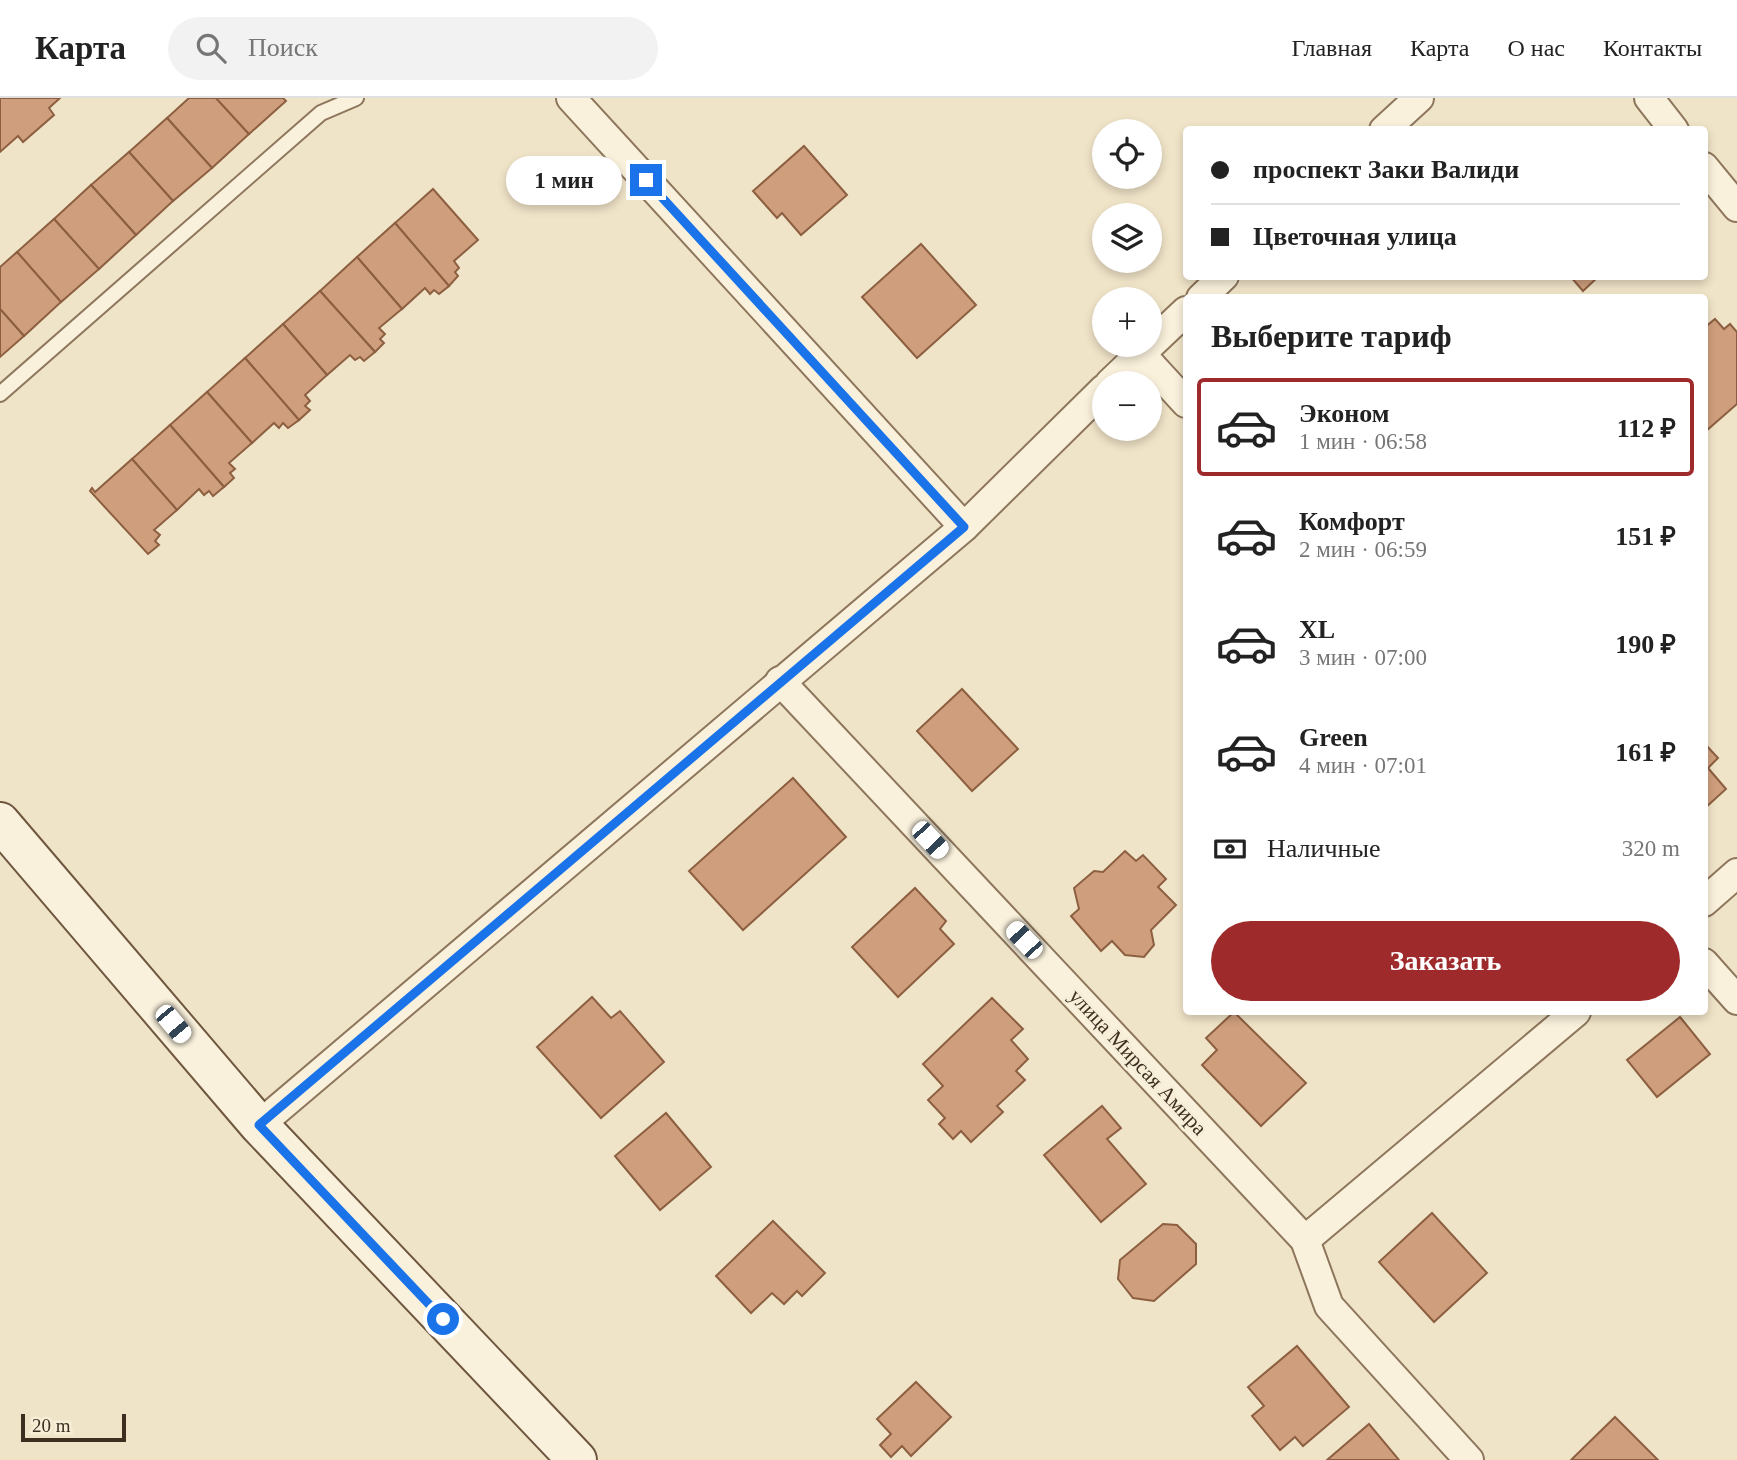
<!DOCTYPE html>
<html lang="ru">
<head>
<meta charset="utf-8">
<style>
  :root { --surface:#fff; --page:#f2f2f2; --text:#222; --muted:#767676; --line:#e0e0e0; --accent:#9e2a2b }
  body { margin:0; font-family:Georgia,serif; background:var(--page); color:var(--text); height:100vh; display:flex; flex-direction:column; font-size:26px; white-space:nowrap }
  * { box-sizing:border-box; margin:0 }
  p { font-size:23px; color:var(--muted) }
  .icon { flex:none; width:38px; height:38px; fill:none; stroke:currentColor; stroke-width:2; stroke-linecap:round; stroke-linejoin:round }
  .map { position:relative; flex:1; overflow:hidden }
  .details { position:absolute; left:1183px; top:196px; width:525px; height:721px; display:flex; flex-direction:column; background:var(--surface); border-radius:7px; box-shadow:0 4px 10px #0003 }
  .details>* { flex:none }
  .hud { position:absolute; left:1183px; top:28px; width:525px; height:154px; border-radius:7px; box-shadow:0 4px 10px #0003; display:grid; align-content:center; height:154px; padding:0 28px; background:var(--surface) }
  .controls { position:absolute; left:1092px; top:21px; display:grid; gap:14px }
  .controls a { display:grid; place-items:center; width:70px; height:70px; border-radius:50%; background:var(--surface); box-shadow:0 4px 10px #0003; font-size:35px }
  .scale { position:absolute; left:21px; bottom:18px; width:105px; box-sizing:border-box; padding-left:7px; border:4px solid #3d2e20; border-top:0; font-size:19px; line-height:24px; white-space:nowrap; color:#3d2e20; -webkit-text-stroke:5px #f7eed8; paint-order:stroke }
  .end { position:absolute; width:32px; height:32px; margin:-16px; border:9px solid #1a73e8; background:#fff; box-shadow:0 0 0 4px #fff }
  .from { border-radius:50% }
  .bubble { position:absolute; height:49px; border-radius:24px; background:var(--surface); box-shadow:0 4px 10px #0003; font-size:23px; font-weight:800; line-height:49px; text-align:center }
  .car { position:absolute; width:21px; height:42px; margin:-21px -10px; border-radius:9px; box-shadow:0 0 5px 2px #0007; background:linear-gradient(#fff 24%,#345 0 40%,#fff 0 76%,#345 0 86%,#fff 0) }
  .hud b { display:flex; align-items:center; gap:24px; height:66px; font-size:26px }
  .hud b+b { border-top:2px solid var(--line) }
  .hud i { width:18px; height:18px; background:var(--text) }
  ul { padding:0; list-style:none }
  li { display:flex; align-items:center; gap:21px; height:98px; margin:0 14px 10px; padding:0 14px; border:4px solid transparent; border-radius:7px }
  li div { flex:1 }
  li b { display:block; font-size:26px }
  li em { font-style:normal; font-weight:800 }
  li.on { border-color:var(--accent) }
  li>.icon { width:63px; height:63px; stroke-width:1.5 }
  h2 { padding:0 28px; font-size:32px; line-height:84px }
  .pay { display:flex; align-items:center; gap:18px; height:77px; padding:0 28px; font-size:26px }
  .pay p { margin-inline-start:auto }
  .cta { display:flex; gap:14px; margin-top:auto; padding:14px 28px }
  .cta a { flex:1; height:80px; border-radius:42px; background:var(--accent); color:#fff; font-size:28px; font-weight:800; line-height:80px; text-align:center }
  header { display:flex; align-items:center; gap:42px; box-sizing:border-box; height:98px; padding:0 35px; background:var(--surface); border-bottom:2px solid var(--line) }
  header strong { font-size:33px }
  nav { display:flex; gap:38px; margin-inline-start:auto; font-size:24px }
  .search { width:490px; height:63px; background:var(--page); display:flex; align-items:center; gap:18px; box-sizing:border-box; padding:0 24px; border-radius:38px; color:var(--muted); font-size:26px }
  .map>svg:first-child { display:block }
  .building { fill:#cf9f7d; stroke:#8d5f41; stroke-width:2 }
  .lines { fill:none; stroke-linecap:round; stroke-linejoin:round }
  .lane-casing { stroke:#8d765c; stroke-width:18 }
  .street-casing { stroke:#8d765c; stroke-width:32 }
  .secondary-casing { stroke:#6f573f; stroke-width:42 }
  .lane { stroke:#faf1dc; stroke-width:14 }
  .street { stroke:#faf1dc; stroke-width:28 }
  .secondary { stroke:#faf1dc; stroke-width:38 }
  .route { stroke:#1a73e8; stroke-width:9 }
  .labels { text-anchor:middle; stroke-width:6; stroke-linejoin:round; paint-order:stroke }
  .street-label { font-size:21px; fill:#3d2e20; stroke:#f7eed8 }
</style>
</head>
<body>
<header>
<strong>Карта</strong>
<div class="search"><svg class="icon" aria-label="search" viewBox="0 0 24 24"><circle cx="10" cy="10" r="6"/><path d="M15 15l6 6"/></svg>Поиск</div>
<nav><a>Главная</a><a>Карта</a><a>О нас</a><a>Контакты</a></nav>
</header>
<div class="map">
<svg width="1737" height="1362" viewBox="0 0 1737 1362">
  <rect width="100%" height="100%" fill="#f0e4c8"/>
  <!-- building -->
  <g class="building">
    <path d="M 0,0 L 60,0 L 49,10 L 54,17 L 23,44 L 18,38 L 0,54 Z"/>
    <path d="M 189,0 L 216,0 L 249,36 L 212,70 L 167,20 Z"/>
    <path d="M 216,0 L 283,0 L 286,3 L 249,36 Z"/>
    <path d="M 167,20 L 212,70 L 173,103 L 129,54 Z"/>
    <path d="M 804,48 L 847,97 L 801,137 L 782,115 L 777,120 L 753,93 Z"/>
    <path d="M 129,54 L 173,103 L 136,137 L 91,87 Z"/>
    <path d="M 91,87 L 136,137 L 99,171 L 54,121 Z"/>
    <path d="M 433,91 L 478,142 L 454,163 L 459,170 L 455,174 L 458,178 L 449,188 L 395,125 Z"/>
    <path d="M 54,121 L 99,171 L 61,204 L 17,154 Z"/>
    <path d="M 395,125 L 449,188 L 439,196 L 434,192 L 430,196 L 425,190 L 402,211 L 357,159 Z"/>
    <path d="M 921,146 L 976,207 L 917,260 L 862,199 Z"/>
    <path d="M 17,154 L 61,204 L 24,238 L 0,211 L 0,169 Z"/>
    <path d="M 357,159 L 402,211 L 379,230 L 385,236 L 380,241 L 384,245 L 375,254 L 320,193 Z"/>
    <path d="M 1570,178 L 1599,178 L 1583,193 Z"/>
    <path d="M 320,193 L 375,254 L 364,263 L 360,259 L 355,262 L 350,257 L 327,277 L 283,226 Z"/>
    <path d="M 0,211 L 24,238 L 0,259 Z"/>
    <path d="M 1715,221 L 1724,231 L 1730,226 L 1737,234 L 1737,306 L 1706,333 L 1704,230 Z"/>
    <path d="M 283,226 L 327,277 L 305,297 L 310,303 L 305,308 L 310,312 L 299,322 L 245,260 Z"/>
    <path d="M 245,260 L 299,322 L 288,330 L 283,325 L 279,330 L 274,325 L 252,345 L 207,294 Z"/>
    <path d="M 207,294 L 252,345 L 229,365 L 235,371 L 230,375 L 234,380 L 224,389 L 170,327 Z"/>
    <path d="M 170,327 L 224,389 L 213,398 L 209,393 L 204,397 L 199,391 L 177,412 L 132,361 Z"/>
    <path d="M 132,361 L 177,412 L 154,432 L 160,437 L 155,443 L 159,447 L 148,456 L 90,393 L 92,390 L 95,394 Z"/>
    <path d="M 962,591 L 1018,651 L 972,693 L 917,633 Z"/>
    <path d="M 1704,645 L 1718,660 L 1708,670 L 1726,691 L 1704,711 Z"/>
    <path d="M 793,680 L 846,739 L 743,832 L 689,773 Z"/>
    <path d="M 1125,753 L 1136,763 L 1143,757 L 1166,781 L 1158,789 L 1176,807 L 1151,832 L 1154,847 L 1144,859 L 1125,857 L 1112,843 L 1101,853 L 1071,818 L 1079,811 L 1074,790 L 1094,773 L 1103,774 Z"/>
    <path d="M 915,790 L 946,823 L 940,831 L 954,846 L 898,899 L 852,849 Z"/>
    <path d="M 592,899 L 611,920 L 620,913 L 664,964 L 601,1020 L 537,949 Z"/>
    <path d="M 992,900 L 1023,931 L 1011,942 L 1028,961 L 1016,973 L 1025,982 L 997,1008 L 1003,1014 L 971,1044 L 961,1033 L 953,1041 L 939,1026 L 945,1020 L 928,1002 L 943,988 L 923,966 Z"/>
    <path d="M 1234,914 L 1306,985 L 1261,1028 L 1202,967 L 1217,952 L 1206,940 Z"/>
    <path d="M 1680,919 L 1710,956 L 1657,999 L 1627,962 Z"/>
    <path d="M 1102,1008 L 1121,1030 L 1107,1041 L 1146,1086 L 1101,1124 L 1044,1057 Z"/>
    <path d="M 666,1015 L 711,1069 L 660,1112 L 615,1058 Z"/>
    <path d="M 1432,1115 L 1487,1175 L 1434,1224 L 1379,1164 Z"/>
    <path d="M 773,1123 L 825,1175 L 802,1198 L 797,1193 L 784,1206 L 772,1195 L 751,1215 L 716,1178 Z"/>
    <path d="M 1163,1126 L 1177,1127 L 1196,1146 L 1196,1166 L 1154,1203 L 1133,1200 L 1118,1181 L 1120,1162 Z"/>
    <path d="M 1297,1248 L 1349,1309 L 1303,1348 L 1295,1339 L 1280,1352 L 1252,1318 L 1264,1308 L 1248,1289 Z"/>
    <path d="M 916,1284 L 951,1319 L 911,1358 L 902,1348 L 891,1359 L 880,1347 L 891,1336 L 877,1321 Z"/>
    <path d="M 1615,1319 L 1658,1362 L 1571,1362 Z"/>
    <path d="M 1369,1326 L 1399,1362 L 1327,1362 Z"/>
  </g>
  <g class="lines">
    <!-- lane casing -->
    <g class="lane-casing">
      <path id="lane" d="M 0,296 L 321,15 L 356,0"/>
    </g>
    <!-- street casing -->
    <g class="street-casing">
      <g id="street">
        <path d="M 571,0 L 964,429"/>
        <path d="M 1649,0 L 1674,32"/>
        <path d="M 1384,32 L 1419,0"/>
        <path d="M 1704,69 L 1737,109"/>
        <path d="M 1201,200 L 1224,178"/>
        <path d="M 1150,247 L 1186,213"/>
        <path d="M 1140,255 L 1186,305"/>
        <path d="M 1110,285 L 1150,247"/>
        <path d="M 780,583 L 1305,1142 L 1329,1208 L 1469,1362"/>
        <path d="M 1704,804 L 1737,775"/>
        <path d="M 1704,865 L 1737,902"/>
        <path d="M 259,1027 L 964,429 L 1104,291"/>
        <path d="M 1305,1142 L 1576,914"/>
      </g>
    </g>
    <!-- secondary casing -->
    <g class="secondary-casing">
      <path id="secondary" d="M 0,724 L 259,1027 L 577,1362"/>
    </g>
    <!-- lane -->
    <use href="#lane" class="lane"/>
    <!-- street -->
    <use href="#street" class="street"/>
    <!-- secondary -->
    <use href="#secondary" class="secondary"/>
  </g>
  <g class="lines">
    <!-- route -->
    <path class="route" d="M 443,1221 L 259,1027 L 964,429 L 646,82"/>
  </g>
  <g class="labels">
    <!-- street labels -->
    <g class="street-label">
      <text transform="translate(1138 964) rotate(47)" y="7">улица Мирсая Амира</text>
    </g>
  </g>
</svg>
<div class="controls">
<a><svg class="icon" aria-label="locate" viewBox="0 0 24 24"><circle cx="12" cy="12" r="6"/><path d="M12 2v4M12 18v4M2 12h4M18 12h4"/></svg></a>
<a><svg class="icon" aria-label="layers" viewBox="0 0 24 24"><path d="M12 4l9 5-9 5-9-5zM3 14l9 5 9-5"/></svg></a>
<a>+</a>
<a>−</a>
</div>
<div class="scale">20 m</div>
<i class="end from" style="left:443px;top:1221px"></i>
<i class="end" style="left:646px;top:82px"></i>
<div class="bubble" style="left:506px;top:58px;width:116px">1 мин</div>
<i class="car" style="left:930px;top:742px;rotate:137deg"></i>
<i class="car" style="left:1024px;top:842px;rotate:317deg"></i>
<i class="car" style="left:173px;top:926px;rotate:140deg"></i>
<div class="hud">
<b><i class="from"></i>проспект Заки Валиди</b>
<b><i></i>Цветочная улица</b>
</div>
<section class="details">
<h2>Выберите тариф</h2>
<ul>
<li class="on"><svg class="icon" aria-label="car" viewBox="0 0 24 24"><path d="M5 17H2v-5l4-1 3-4h7l3 4 3 1v5h-3M9 17h6M6 11h13"/><circle cx="7" cy="17" r="2"/><circle cx="17" cy="17" r="2"/></svg><div><b>Эконом</b><p>1 мин · 06:58</p></div><em>112 ₽</em></li>
<li><svg class="icon" aria-label="car" viewBox="0 0 24 24"><path d="M5 17H2v-5l4-1 3-4h7l3 4 3 1v5h-3M9 17h6M6 11h13"/><circle cx="7" cy="17" r="2"/><circle cx="17" cy="17" r="2"/></svg><div><b>Комфорт</b><p>2 мин · 06:59</p></div><em>151 ₽</em></li>
<li><svg class="icon" aria-label="car" viewBox="0 0 24 24"><path d="M5 17H2v-5l4-1 3-4h7l3 4 3 1v5h-3M9 17h6M6 11h13"/><circle cx="7" cy="17" r="2"/><circle cx="17" cy="17" r="2"/></svg><div><b>XL</b><p>3 мин · 07:00</p></div><em>190 ₽</em></li>
<li><svg class="icon" aria-label="car" viewBox="0 0 24 24"><path d="M5 17H2v-5l4-1 3-4h7l3 4 3 1v5h-3M9 17h6M6 11h13"/><circle cx="7" cy="17" r="2"/><circle cx="17" cy="17" r="2"/></svg><div><b>Green</b><p>4 мин · 07:01</p></div><em>161 ₽</em></li>
</ul>
<div class="pay"><svg class="icon" aria-label="cash" viewBox="0 0 24 24"><path d="M3 7h18v10H3z"/><circle cx="12" cy="12" r="2"/></svg>Наличные<p>320 m</p></div>
<div class="cta"><a>Заказать</a></div>
</section>
</div>
</body>
</html>
